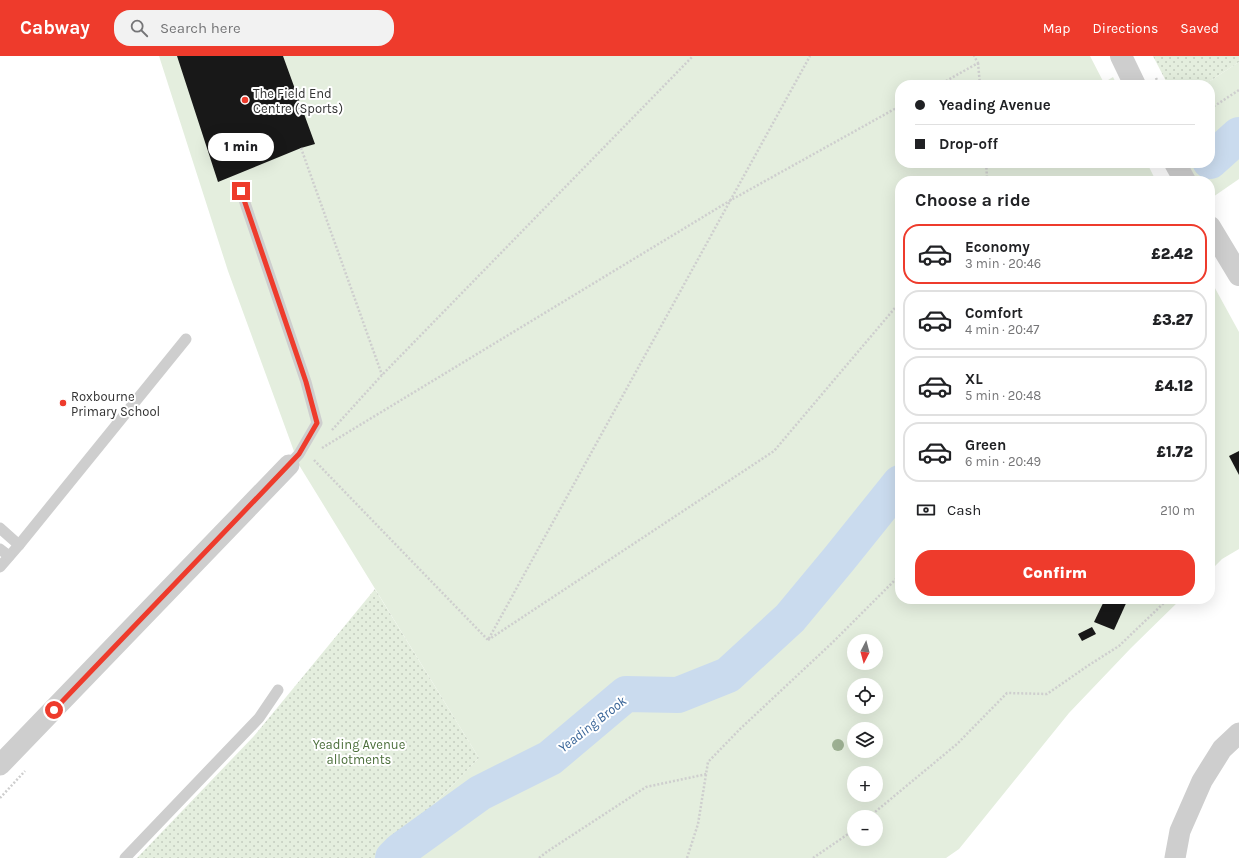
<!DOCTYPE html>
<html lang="en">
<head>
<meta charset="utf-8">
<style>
  :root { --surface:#fff; --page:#f2f2f2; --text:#202124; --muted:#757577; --line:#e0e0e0; --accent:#ee3b2c }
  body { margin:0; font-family:Karla,sans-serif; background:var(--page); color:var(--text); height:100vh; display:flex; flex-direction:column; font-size:15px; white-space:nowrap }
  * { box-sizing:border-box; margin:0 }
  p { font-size:13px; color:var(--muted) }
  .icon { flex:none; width:22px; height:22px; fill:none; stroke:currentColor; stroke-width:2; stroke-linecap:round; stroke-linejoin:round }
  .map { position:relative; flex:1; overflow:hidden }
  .side { position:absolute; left:895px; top:120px; width:320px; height:428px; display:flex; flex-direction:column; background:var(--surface); border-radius:16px; box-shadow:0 4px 16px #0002 }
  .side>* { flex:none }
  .hud { position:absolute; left:895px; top:24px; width:320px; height:88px; border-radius:16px; box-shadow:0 4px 16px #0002; display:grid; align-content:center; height:88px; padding:0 20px; background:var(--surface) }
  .needle { width:26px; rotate:186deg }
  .fabs { position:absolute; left:847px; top:578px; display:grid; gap:8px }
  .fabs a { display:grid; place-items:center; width:36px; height:36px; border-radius:50%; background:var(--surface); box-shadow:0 4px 16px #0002; font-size:20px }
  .end { position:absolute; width:18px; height:18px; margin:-9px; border:5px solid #ee3b2c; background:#fff; box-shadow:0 0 0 2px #fff }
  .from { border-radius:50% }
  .bubble { position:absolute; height:28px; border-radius:14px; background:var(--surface); box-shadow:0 4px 16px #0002; font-size:13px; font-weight:800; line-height:28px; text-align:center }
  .hud b { display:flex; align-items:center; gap:14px; height:38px; font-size:15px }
  .hud b+b { border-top:1px solid var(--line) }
  .hud i { width:10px; height:10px; background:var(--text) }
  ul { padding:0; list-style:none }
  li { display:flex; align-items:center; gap:12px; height:60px; margin:0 8px 6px; padding:0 12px; border:2px solid var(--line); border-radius:16px }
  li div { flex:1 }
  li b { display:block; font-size:15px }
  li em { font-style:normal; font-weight:800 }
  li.active { border-color:var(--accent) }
  li>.icon { width:36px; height:36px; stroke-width:1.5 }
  h2 { padding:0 20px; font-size:18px; line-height:48px }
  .pay { display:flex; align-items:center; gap:10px; height:44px; padding:0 20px; font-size:15px }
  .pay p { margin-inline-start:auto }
  .primary-button { display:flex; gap:8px; margin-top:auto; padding:8px 20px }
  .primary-button a { flex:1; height:46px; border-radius:16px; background:var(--accent); color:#fff; font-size:16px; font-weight:800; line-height:46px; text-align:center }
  header { display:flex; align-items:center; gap:24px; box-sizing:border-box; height:56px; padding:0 20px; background:var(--accent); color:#fff }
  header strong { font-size:19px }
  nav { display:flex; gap:22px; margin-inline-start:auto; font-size:14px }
  .search { width:280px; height:36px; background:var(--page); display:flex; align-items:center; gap:10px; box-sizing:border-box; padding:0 14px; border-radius:16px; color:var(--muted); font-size:15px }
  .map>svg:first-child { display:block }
  .forest { fill:url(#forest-firs) }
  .park { fill:#e4eede; fill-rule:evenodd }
  .garden { fill:url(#garden-dots) }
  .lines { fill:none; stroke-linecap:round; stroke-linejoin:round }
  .river { stroke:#cadbee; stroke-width:36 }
  .building { fill:#181818 }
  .path { stroke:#cecece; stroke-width:2.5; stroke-dasharray:2 2; stroke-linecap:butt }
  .service { stroke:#cecece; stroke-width:11 }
  .minor { stroke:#cecece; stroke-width:21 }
  .tertiary { stroke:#cecece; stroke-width:22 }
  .tree { fill:#9db093 }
  .route { stroke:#ee3b2c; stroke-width:5 }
  .poi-dot { fill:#ee3b2c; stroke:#fff; stroke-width:1.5 }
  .labels { text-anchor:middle; stroke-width:4; stroke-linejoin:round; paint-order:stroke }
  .poi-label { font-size:13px; fill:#313131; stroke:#fff; text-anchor:start }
  .park-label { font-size:13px; fill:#4c6f3b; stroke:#fff }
  .water-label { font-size:14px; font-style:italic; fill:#396598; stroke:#fff }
</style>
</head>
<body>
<header>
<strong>Cabway</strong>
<div class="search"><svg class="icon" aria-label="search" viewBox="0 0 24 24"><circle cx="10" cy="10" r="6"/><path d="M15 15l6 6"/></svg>Search here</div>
<nav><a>Map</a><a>Directions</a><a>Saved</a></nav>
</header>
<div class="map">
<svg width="1239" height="802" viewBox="0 0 1239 802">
  <defs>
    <pattern id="forest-firs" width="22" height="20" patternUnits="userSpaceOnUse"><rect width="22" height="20" fill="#e4eede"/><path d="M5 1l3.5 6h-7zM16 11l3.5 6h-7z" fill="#c4cdbf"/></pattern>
    <pattern id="garden-dots" width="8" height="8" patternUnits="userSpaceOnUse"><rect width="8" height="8" fill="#e4eede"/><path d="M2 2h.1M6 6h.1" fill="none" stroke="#c4cdbf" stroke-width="1.8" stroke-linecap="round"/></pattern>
  </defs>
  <rect width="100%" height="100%" fill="#fff"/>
  <!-- forest -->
  <path class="forest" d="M 1113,21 L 1117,29 L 1100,29 Z"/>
  <!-- park -->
  <g class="park">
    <path d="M 159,0 L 1090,0 L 1105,29 L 900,29 L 900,107 L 1147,107 L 1156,125 L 900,125 L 900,543 L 1181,543 L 1131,592 L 1069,657 L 959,793 L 946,802 L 382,802 L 479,702 L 299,409 L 228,215 ZM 854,585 L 876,585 L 876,607 L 854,607 ZM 854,629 L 876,629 L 876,651 L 854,651 ZM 854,673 L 876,673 L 876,695 L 854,695 ZM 854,717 L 876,717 L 876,739 L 854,739 ZM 854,761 L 876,761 L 876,783 L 854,783 Z"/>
    <path d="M 1239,6 L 1239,123 L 1210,143 L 1210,125 L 1185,125 L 1178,107 L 1210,107 L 1210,29 L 1204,29 Z"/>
    <path d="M 1210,223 L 1239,276 L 1239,493 L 1222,503 L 1210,515 Z"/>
  </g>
  <!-- garden -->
  <g class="garden">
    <path d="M 1153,0 L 1239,0 L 1239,6 L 1204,29 L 1168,29 Z"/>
    <path d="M 375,533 L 479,702 L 382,802 L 137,802 L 254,680 Z"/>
  </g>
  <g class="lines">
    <!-- river -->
    <g class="river">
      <path d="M 1210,105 L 1239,79"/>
      <path d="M 393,802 L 401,794 L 480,737 L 550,702 L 626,638 L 678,639 L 728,619 L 790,562 L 839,503 L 900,427"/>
    </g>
  </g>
  <!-- building -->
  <g class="building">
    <path d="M 177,0 L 283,0 L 315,88 L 301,92 L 218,126 Z"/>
    <path d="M 1239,395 L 1239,419 L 1229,400 Z"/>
    <path d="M 1105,543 L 1128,543 L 1114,574 L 1094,566 Z"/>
    <path d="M 1092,571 L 1096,578 L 1082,585 L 1078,578 Z"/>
  </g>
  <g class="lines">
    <!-- path -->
    <g class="path">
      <path d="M 978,7 L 980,29"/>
      <path d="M 1156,22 L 1159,29"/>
      <path d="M 939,29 L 978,7 L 974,0"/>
      <path d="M 1210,52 L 1216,49 L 1239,34"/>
      <path d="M 301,92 L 382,319"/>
      <path d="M 985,125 L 987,121 L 986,107"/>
      <path d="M 332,374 L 382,319 L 693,0"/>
      <path d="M 322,392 L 731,144 L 900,50"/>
      <path d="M 314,404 L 488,584 L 810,0"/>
      <path d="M 488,584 L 774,395 L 900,246"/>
      <path d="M 0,742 L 25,715"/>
      <path d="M 869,761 L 957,688 L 1007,637 L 1047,638 L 1089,609 L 1119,590 L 1168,543"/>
      <path d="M 539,802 L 548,795 L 646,731 L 707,718"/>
      <path d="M 687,802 L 698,768 L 708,706 L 740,673 L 833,586 L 900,519"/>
      <path d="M 813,802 L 854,774"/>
    </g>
    <!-- service -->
    <g class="service">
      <path d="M 241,135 L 306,326 L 317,367 L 299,398 L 289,409"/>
      <path d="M 0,472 L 19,489 L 0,511"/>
      <path d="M 19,489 L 186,283"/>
      <path d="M 0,493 L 9,500"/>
      <path d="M 125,802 L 259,662 L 278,634"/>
    </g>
    <!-- minor -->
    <g class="minor">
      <path d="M 0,709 L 289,409"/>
      <path d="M 1175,802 L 1180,775 L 1202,725 L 1222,693 L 1239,677"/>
    </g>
    <!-- tertiary -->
    <g class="tertiary">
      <path d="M 1121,0 L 1135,29"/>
      <path d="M 1175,107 L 1185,125"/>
      <path d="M 1210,171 L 1239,219"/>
    </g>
  </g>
  <!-- trees -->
  <circle class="tree" cx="838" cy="689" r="6"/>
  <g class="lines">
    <!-- route -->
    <path class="route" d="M 54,654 L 299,398 L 317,367 L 306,326 L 241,135"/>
  </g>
  <!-- markers -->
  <g class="poi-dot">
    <circle cx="245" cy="44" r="4"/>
    <circle cx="63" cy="347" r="4"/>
  </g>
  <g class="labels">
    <!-- poi labels -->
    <g class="poi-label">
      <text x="253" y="42">The Field End<tspan x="253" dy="15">Centre (Sports)</tspan></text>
      <text x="71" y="345">Roxbourne<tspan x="71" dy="15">Primary School</tspan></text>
    </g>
    <!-- park labels -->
    <g class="park-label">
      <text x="359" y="693">Yeading Avenue<tspan x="359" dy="15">allotments</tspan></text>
    </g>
    <!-- water labels -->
    <g class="water-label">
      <text transform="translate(592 668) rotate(-38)" y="5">Yeading Brook</text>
    </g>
  </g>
</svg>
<div class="fabs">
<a><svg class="needle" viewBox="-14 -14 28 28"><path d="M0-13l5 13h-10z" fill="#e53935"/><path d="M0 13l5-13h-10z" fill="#757577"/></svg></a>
<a><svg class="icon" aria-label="locate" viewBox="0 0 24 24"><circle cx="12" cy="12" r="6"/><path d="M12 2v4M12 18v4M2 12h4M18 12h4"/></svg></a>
<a><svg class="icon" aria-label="layers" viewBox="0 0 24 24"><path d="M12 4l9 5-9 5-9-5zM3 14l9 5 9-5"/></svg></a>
<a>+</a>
<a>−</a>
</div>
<i class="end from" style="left:54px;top:654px"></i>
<i class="end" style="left:241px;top:135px"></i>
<div class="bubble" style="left:208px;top:77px;width:66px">1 min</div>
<div class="hud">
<b><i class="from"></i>Yeading Avenue</b>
<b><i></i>Drop-off</b>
</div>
<section class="side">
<h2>Choose a ride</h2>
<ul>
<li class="active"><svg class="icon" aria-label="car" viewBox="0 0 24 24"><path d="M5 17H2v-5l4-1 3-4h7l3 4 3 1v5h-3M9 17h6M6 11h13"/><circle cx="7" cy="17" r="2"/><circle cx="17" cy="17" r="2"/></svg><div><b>Economy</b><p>3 min · 20:46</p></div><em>£2.42</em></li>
<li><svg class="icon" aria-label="car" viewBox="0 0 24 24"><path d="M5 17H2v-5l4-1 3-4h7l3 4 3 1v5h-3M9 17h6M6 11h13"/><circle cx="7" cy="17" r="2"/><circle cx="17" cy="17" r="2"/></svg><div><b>Comfort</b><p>4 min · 20:47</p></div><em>£3.27</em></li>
<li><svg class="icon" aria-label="car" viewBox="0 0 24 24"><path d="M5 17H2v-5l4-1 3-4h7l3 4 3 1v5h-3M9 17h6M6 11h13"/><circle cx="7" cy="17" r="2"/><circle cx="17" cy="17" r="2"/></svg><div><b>XL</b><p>5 min · 20:48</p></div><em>£4.12</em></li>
<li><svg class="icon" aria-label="car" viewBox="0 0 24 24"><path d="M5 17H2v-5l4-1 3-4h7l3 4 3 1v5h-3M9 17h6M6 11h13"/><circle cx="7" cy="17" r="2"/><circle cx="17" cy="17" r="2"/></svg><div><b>Green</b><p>6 min · 20:49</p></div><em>£1.72</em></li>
</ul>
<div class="pay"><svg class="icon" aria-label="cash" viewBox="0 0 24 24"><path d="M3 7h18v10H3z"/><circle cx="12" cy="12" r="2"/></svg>Cash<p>210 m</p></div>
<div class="primary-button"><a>Confirm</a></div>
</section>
</div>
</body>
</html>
